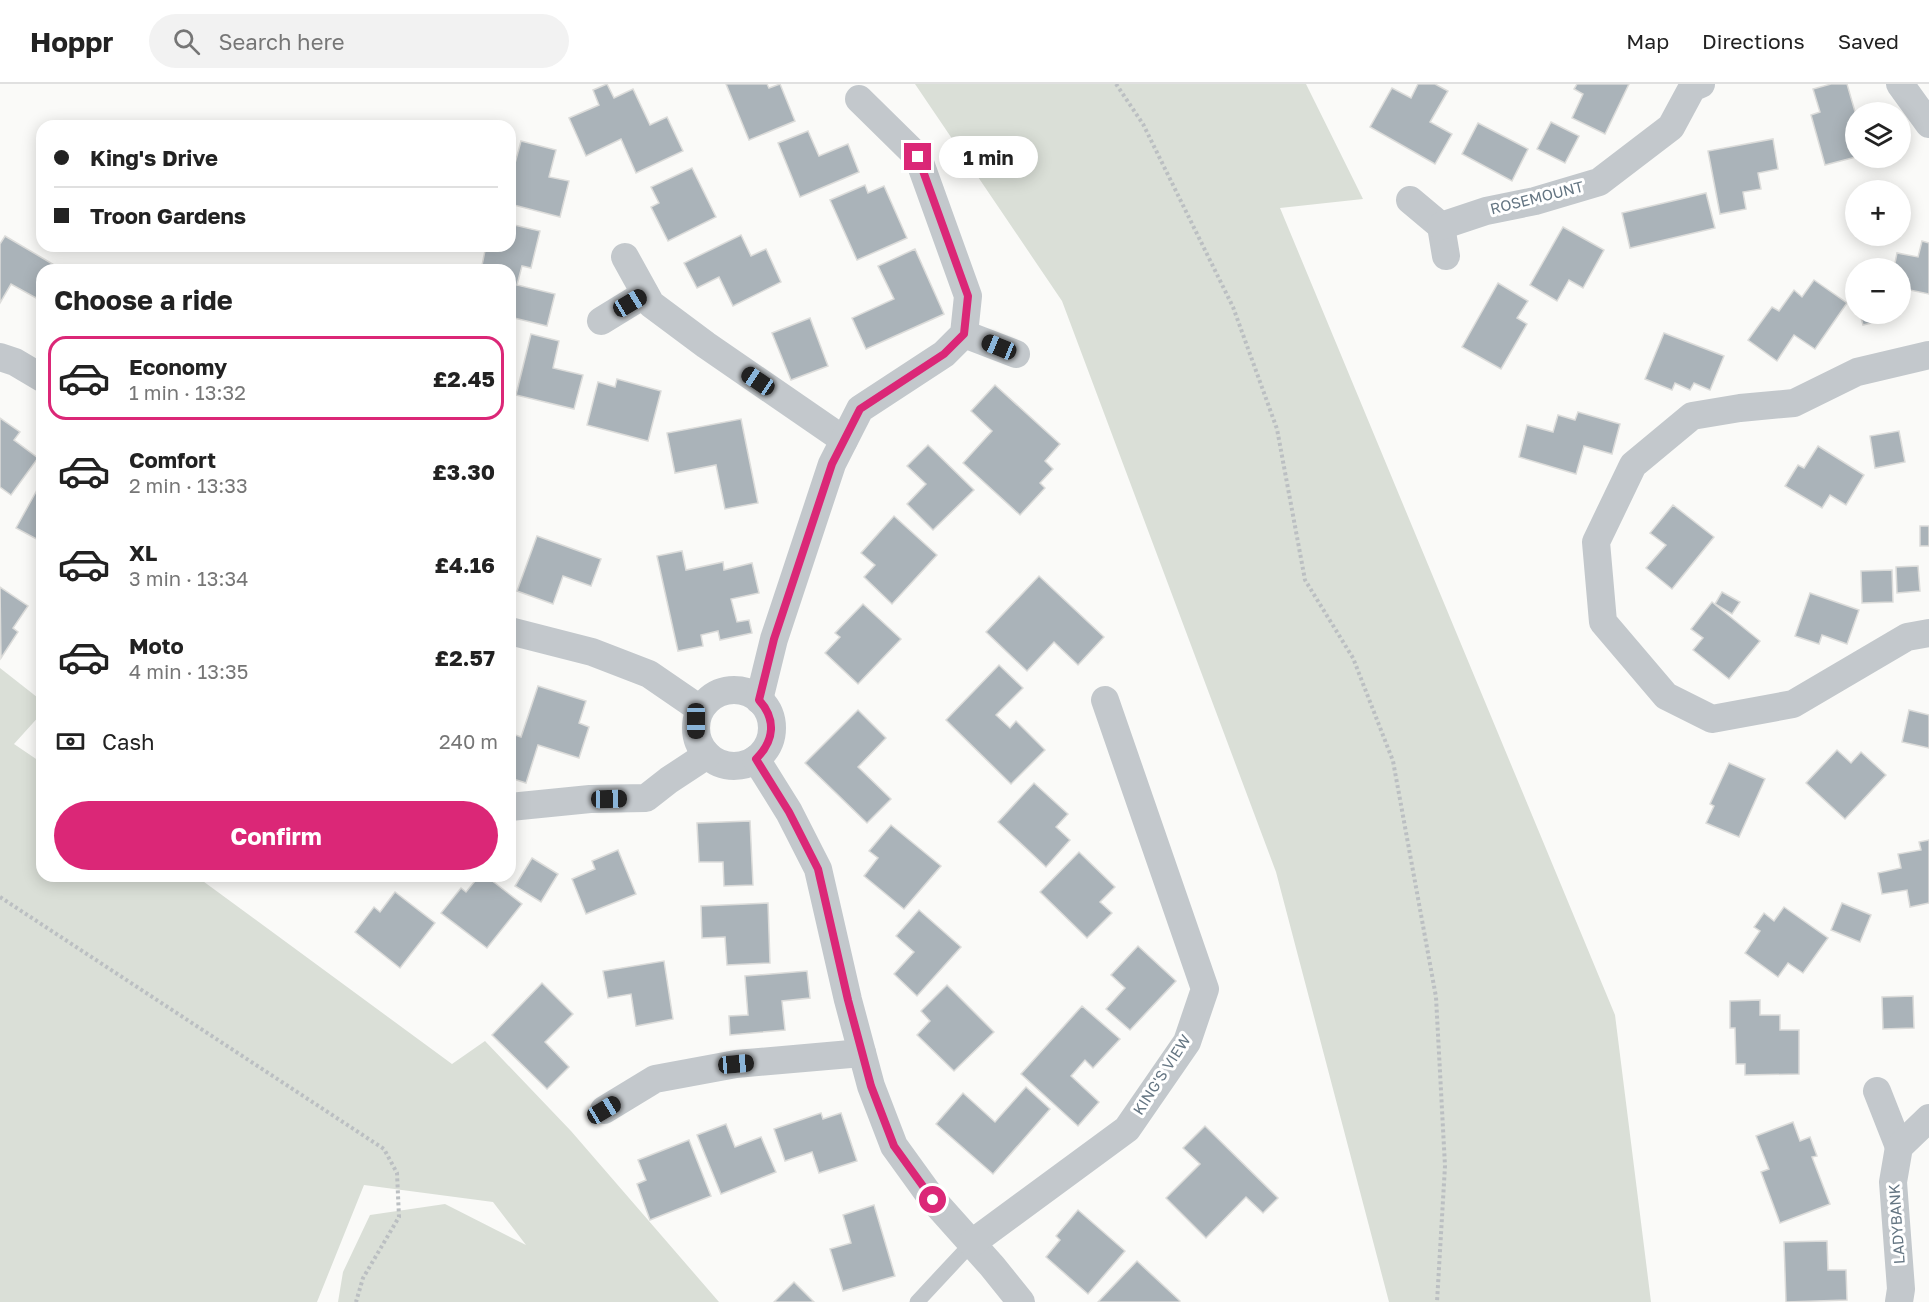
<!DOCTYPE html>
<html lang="en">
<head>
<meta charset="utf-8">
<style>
  :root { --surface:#fff; --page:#f2f2f2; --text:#222; --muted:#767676; --line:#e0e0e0; --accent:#db2777 }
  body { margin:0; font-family:"Golos Text",sans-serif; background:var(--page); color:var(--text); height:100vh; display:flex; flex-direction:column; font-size:22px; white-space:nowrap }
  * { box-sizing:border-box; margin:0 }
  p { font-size:20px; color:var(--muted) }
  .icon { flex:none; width:33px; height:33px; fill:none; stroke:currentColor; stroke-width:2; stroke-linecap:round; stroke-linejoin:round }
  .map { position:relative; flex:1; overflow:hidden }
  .sheet { position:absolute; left:36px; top:180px; width:480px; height:618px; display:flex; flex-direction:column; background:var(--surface); border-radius:18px; box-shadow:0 3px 15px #0003 }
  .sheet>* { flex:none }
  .hud { position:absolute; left:36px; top:36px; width:480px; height:132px; border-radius:18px; box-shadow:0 3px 15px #0003; display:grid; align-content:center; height:132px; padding:0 18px; background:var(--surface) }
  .fabs { position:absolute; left:1845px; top:18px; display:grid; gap:12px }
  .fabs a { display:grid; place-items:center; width:66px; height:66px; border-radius:50%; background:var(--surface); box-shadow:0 3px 15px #0003; font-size:30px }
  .end { position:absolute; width:27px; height:27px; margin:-14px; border:8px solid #db2777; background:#fff; box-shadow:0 0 0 3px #fff }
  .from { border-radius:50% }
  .bubble { position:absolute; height:42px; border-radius:21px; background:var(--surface); box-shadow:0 3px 15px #0003; font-size:20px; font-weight:700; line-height:42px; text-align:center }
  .car { position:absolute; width:18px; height:36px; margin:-18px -9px; border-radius:8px; box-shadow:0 0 4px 2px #0007; background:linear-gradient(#222 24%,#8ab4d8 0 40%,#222 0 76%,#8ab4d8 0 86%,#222 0) }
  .hud b { display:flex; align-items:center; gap:21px; height:57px; font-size:22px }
  .hud b+b { border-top:2px solid var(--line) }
  .hud i { width:15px; height:15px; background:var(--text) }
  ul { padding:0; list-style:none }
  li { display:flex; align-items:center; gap:18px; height:84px; margin:0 12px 9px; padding:0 6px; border:3px solid transparent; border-radius:18px }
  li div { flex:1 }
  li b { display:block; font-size:22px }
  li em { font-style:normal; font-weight:700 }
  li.on { border-color:var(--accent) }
  li>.icon { width:54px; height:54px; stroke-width:1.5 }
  h2 { padding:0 18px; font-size:27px; line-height:72px }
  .pay { display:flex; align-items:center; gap:15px; height:66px; padding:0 18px; font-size:22px }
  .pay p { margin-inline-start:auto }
  .primary-button { display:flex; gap:12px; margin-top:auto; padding:12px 18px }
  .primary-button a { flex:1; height:69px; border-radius:36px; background:var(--accent); color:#fff; font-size:24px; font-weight:700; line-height:69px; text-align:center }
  header { display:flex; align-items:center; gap:36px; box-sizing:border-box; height:84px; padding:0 30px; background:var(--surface); border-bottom:2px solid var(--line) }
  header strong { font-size:28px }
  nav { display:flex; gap:33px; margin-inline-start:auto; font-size:21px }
  .search { width:420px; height:54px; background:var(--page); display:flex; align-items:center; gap:15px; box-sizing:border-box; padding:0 21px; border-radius:33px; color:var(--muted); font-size:22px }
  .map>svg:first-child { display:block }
  .green { fill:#dadfd7 }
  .building { fill:#aab3b9; stroke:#dcdcda; stroke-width:1.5 }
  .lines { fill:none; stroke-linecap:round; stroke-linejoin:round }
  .path { stroke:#bbbfc2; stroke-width:4; stroke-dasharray:3 3; stroke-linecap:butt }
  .service { stroke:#c3c8cc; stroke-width:15 }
  .minor { stroke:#c3c8cc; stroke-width:28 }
  .route { stroke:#db2777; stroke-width:8 }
  .labels { text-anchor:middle; stroke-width:6; stroke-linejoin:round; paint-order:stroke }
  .street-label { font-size:15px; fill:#657683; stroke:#fff }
</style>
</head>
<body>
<header>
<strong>Hoppr</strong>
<div class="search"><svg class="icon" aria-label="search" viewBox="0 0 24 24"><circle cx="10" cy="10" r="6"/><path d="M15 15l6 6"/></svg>Search here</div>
<nav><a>Map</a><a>Directions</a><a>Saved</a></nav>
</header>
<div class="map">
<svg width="1929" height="1218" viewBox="0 0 1929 1218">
  <rect width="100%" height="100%" fill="#fafaf8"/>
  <!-- green -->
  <g class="green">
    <path d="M 915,0 L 1306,0 L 1363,115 L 1280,124 L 1615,931 L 1651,1218 L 1389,1218 L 1276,788 L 1062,217 Z"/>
    <path d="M 0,584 L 42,617 L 42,629 L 14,660 L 42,679 L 42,792 L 196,792 L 452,980 L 485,957 L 571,1047 L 719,1218 L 338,1218 L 343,1188 L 370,1131 L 445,1120 L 526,1161 L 493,1118 L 364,1101 L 317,1218 L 0,1218 Z"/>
  </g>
  <!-- building -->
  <g class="building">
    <path d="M 607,0 L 614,14 L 633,5 L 650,41 L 667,33 L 683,67 L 636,89 L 621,55 L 586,72 L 569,34 L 599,21 L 593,6 Z"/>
    <path d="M 726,0 L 767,0 L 769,4 L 780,0 L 795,37 L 749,56 Z"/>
    <path d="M 1418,0 L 1435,0 L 1448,7 L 1430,38 L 1452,50 L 1435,80 L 1370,43 L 1392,4 L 1411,14 Z"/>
    <path d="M 1577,0 L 1629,0 L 1605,50 L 1572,34 L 1583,10 L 1574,5 Z"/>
    <path d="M 1831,0 L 1847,0 L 1856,31 L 1856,73 L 1825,81 L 1811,31 L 1820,28 L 1813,5 Z"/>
    <path d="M 1551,38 L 1579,52 L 1565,79 L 1537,65 Z"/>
    <path d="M 1478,39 L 1528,65 L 1512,97 L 1462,70 Z"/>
    <path d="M 808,47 L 819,72 L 848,60 L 859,88 L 800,113 L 778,59 Z"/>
    <path d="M 1773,55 L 1778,85 L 1758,89 L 1761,105 L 1743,108 L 1746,125 L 1720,130 L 1708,67 Z"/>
    <path d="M 521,57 L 556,66 L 549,93 L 569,97 L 560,133 L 510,120 L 510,82 L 514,83 Z"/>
    <path d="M 692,84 L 716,133 L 668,157 L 651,123 L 659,119 L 651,103 Z"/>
    <path d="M 865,101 L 868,109 L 884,102 L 907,154 L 857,176 L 830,116 Z"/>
    <path d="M 1706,109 L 1715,144 L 1630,164 L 1622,129 Z"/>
    <path d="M 510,140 L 540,147 L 531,184 L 522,182 L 517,201 L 555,210 L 547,242 L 510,233 L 510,186 L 481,186 L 486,162 L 510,162 Z"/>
    <path d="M 1563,143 L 1604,166 L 1583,204 L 1569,196 L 1557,217 L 1530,201 Z"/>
    <path d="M 741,151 L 751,172 L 766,165 L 781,198 L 733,222 L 719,193 L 697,204 L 684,179 Z"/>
    <path d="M 5,152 L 56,182 L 53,186 L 42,186 L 42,204 L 36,214 L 11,200 L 0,219 L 0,160 Z"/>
    <path d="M 1922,157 L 1929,159 L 1929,210 L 1900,204 L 1900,184 L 1894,184 L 1897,169 L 1918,173 Z"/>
    <path d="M 915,165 L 944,230 L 866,265 L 852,234 L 894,215 L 878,182 Z"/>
    <path d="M 1814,196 L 1847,219 L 1815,265 L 1794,251 L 1777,277 L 1748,256 L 1772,223 L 1779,227 L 1794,206 L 1802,213 Z"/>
    <path d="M 1498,199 L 1528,217 L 1517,234 L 1527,240 L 1501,285 L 1462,263 Z"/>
    <path d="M 1860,230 L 1892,230 L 1893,234 L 1863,241 Z"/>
    <path d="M 810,234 L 828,282 L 791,296 L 772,249 Z"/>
    <path d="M 1664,249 L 1724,272 L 1710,306 L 1694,299 L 1690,306 L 1675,299 L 1672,306 L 1645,295 Z"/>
    <path d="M 531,250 L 559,257 L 553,284 L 583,291 L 574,325 L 516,311 Z"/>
    <path d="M 617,295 L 661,307 L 648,357 L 587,341 L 598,298 L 615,303 Z"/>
    <path d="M 995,301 L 1060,360 L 1045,377 L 1053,385 L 1040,399 L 1045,404 L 1020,431 L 963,379 L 992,347 L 971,327 Z"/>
    <path d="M 1578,328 L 1620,340 L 1612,370 L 1584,362 L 1576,390 L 1519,373 L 1527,341 L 1553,348 L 1558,331 L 1575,336 Z"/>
    <path d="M 0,334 L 20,348 L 14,356 L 38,374 L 11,411 L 0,403 Z"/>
    <path d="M 741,335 L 758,419 L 725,425 L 716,381 L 675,389 L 667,349 Z"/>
    <path d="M 1899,347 L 1905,378 L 1875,384 L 1870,352 Z"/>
    <path d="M 928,361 L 974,406 L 933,446 L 907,420 L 926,400 L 907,382 Z"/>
    <path d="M 1818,362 L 1864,391 L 1846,421 L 1830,411 L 1822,424 L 1785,402 L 1798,381 L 1804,384 Z"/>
    <path d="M 42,397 L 42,458 L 16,444 Z"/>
    <path d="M 1673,421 L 1714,453 L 1672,505 L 1646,484 L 1666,461 L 1650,449 Z"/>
    <path d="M 894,432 L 937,471 L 892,520 L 864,493 L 875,481 L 861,469 Z"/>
    <rect x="1920" y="442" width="9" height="20"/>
    <path d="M 537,452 L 601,475 L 591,502 L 563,492 L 553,520 L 517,507 Z"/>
    <path d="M 682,467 L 686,486 L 723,478 L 724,486 L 752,479 L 759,509 L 731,515 L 737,538 L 749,536 L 752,549 L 720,556 L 718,547 L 701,551 L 703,562 L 678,567 L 657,472 Z"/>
    <path d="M 1918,482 L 1920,507 L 1897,509 L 1896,483 Z"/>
    <path d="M 1892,486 L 1893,518 L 1862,519 L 1861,487 Z"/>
    <path d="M 1039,492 L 1104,553 L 1078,581 L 1054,558 L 1027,587 L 986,548 Z"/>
    <path d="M 0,503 L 28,522 L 13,544 L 18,548 L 1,574 Z"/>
    <path d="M 1722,508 L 1740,518 L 1732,530 L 1715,520 Z"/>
    <path d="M 1810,509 L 1859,526 L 1847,560 L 1822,551 L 1819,560 L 1795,552 Z"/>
    <path d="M 1712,518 L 1760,557 L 1729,595 L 1693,566 L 1703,554 L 1691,545 Z"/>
    <path d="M 863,520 L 901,555 L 858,600 L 825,569 L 840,553 L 835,549 Z"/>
    <path d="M 999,581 L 1023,604 L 996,631 L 1010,644 L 1016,637 L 1045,666 L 1011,700 L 946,636 Z"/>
    <path d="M 538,602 L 586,617 L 579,639 L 589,643 L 579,674 L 538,661 L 526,699 L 510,694 L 510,649 L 521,653 Z"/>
    <path d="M 858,626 L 886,654 L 858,683 L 891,715 L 867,739 L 805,679 Z"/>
    <path d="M 1909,626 L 1929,631 L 1929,664 L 1902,658 Z"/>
    <path d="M 1837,666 L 1851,679 L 1861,668 L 1886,691 L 1845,735 L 1806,699 Z"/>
    <path d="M 1729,679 L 1765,695 L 1739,753 L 1706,739 L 1714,722 L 1710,720 Z"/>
    <path d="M 1034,699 L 1068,730 L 1056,743 L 1070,756 L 1046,783 L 998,738 Z"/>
    <path d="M 750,737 L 753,801 L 724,802 L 723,778 L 699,778 L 697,739 Z"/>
    <path d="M 891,741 L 941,782 L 904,825 L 864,792 L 878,774 L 869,767 Z"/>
    <path d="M 1929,756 L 1929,819 L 1910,823 L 1907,806 L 1882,810 L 1878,789 L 1901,784 L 1898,770 L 1921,766 L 1919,758 Z"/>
    <path d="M 618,766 L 636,810 L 586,830 L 572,795 L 595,785 L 592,777 Z"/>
    <path d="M 1079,768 L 1115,803 L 1100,818 L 1112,829 L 1087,854 L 1040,808 Z"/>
    <path d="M 532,774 L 558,790 L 541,818 L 515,802 Z"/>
    <path d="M 479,792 L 486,792 L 522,820 L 487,864 L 441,829 L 461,804 L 466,808 Z"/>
    <path d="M 395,808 L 435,839 L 400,884 L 355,848 L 374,823 L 380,828 Z"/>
    <path d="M 768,819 L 770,879 L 727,881 L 725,853 L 702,854 L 701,822 Z"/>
    <path d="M 1842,819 L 1871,831 L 1860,858 L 1831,846 Z"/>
    <path d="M 1784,823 L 1828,854 L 1803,889 L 1788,879 L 1778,893 L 1745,869 L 1760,847 L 1754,843 L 1764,829 L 1774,837 Z"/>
    <path d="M 919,826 L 961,863 L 917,912 L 894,890 L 914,868 L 896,852 Z"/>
    <path d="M 1138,862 L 1176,897 L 1130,946 L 1106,925 L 1125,904 L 1111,891 Z"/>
    <path d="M 664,877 L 673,935 L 636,942 L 631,910 L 608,914 L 603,887 Z"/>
    <path d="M 807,887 L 810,914 L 782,917 L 785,946 L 730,951 L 729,932 L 748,931 L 745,892 Z"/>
    <path d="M 542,899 L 573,930 L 545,958 L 569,983 L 547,1005 L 492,951 Z"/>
    <path d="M 947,901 L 994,948 L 954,987 L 917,951 L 930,937 L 921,927 Z"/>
    <path d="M 1913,912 L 1914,944 L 1883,945 L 1882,913 Z"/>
    <path d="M 1760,916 L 1760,931 L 1780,931 L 1780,946 L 1799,946 L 1799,990 L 1745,991 L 1745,980 L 1736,980 L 1735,944 L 1730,944 L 1730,917 Z"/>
    <path d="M 1082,922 L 1120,955 L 1093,984 L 1085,976 L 1071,992 L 1099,1018 L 1078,1042 L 1021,990 Z"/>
    <path d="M 1026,1003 L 1050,1025 L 993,1090 L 936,1040 L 963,1009 L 995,1038 Z"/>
    <path d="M 821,1029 L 823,1035 L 841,1029 L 857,1077 L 819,1089 L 812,1068 L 785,1077 L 774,1045 Z"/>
    <path d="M 1793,1038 L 1800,1057 L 1810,1053 L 1817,1072 L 1812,1073 L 1830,1120 L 1780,1139 L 1761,1088 L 1769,1085 L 1756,1052 Z"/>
    <path d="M 726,1040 L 735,1063 L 761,1053 L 776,1088 L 721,1110 L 697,1051 Z"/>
    <path d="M 1205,1042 L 1278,1114 L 1263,1129 L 1246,1113 L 1206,1154 L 1166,1114 L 1200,1080 L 1183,1064 Z"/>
    <path d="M 689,1056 L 711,1112 L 650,1136 L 637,1100 L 646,1096 L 638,1076 Z"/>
    <path d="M 874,1121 L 895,1192 L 843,1207 L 830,1165 L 851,1159 L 843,1131 Z"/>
    <path d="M 1078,1126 L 1125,1167 L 1088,1210 L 1046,1173 L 1060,1156 L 1056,1152 Z"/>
    <path d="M 1827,1157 L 1828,1186 L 1846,1186 L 1847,1216 L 1786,1218 L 1784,1158 Z"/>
    <path d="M 1137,1177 L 1180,1217 L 1179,1218 L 1098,1218 Z"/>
    <path d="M 794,1198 L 814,1218 L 774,1218 Z"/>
  </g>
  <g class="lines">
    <!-- path -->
    <g class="path">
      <path d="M 1116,0 L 1143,40 L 1233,223 L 1277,345 L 1305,496 L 1353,574 L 1393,677 L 1436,913 L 1445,1082 L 1437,1218"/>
      <path d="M 0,813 L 384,1065 L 397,1089 L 399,1133 L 363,1194 L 356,1218"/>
    </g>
    <!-- service -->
    <path class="service" d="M 917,1218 L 972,1159"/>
    <!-- minor -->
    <g class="minor">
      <path d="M 1900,0 L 1929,40"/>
      <path d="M 1410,116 L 1441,142 L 1446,172"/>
      <path d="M 1441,142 L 1486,127 L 1535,117 L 1599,98 L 1671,43 L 1692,4 L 1701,0"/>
      <path d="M 625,173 L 651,220 L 706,261 L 844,356"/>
      <path d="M 601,237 L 645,210"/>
      <path d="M 964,250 L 1016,270"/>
      <path d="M 1929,271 L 1857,288 L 1794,319 L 1740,324 L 1692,332 L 1633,381 L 1596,458 L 1603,538 L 1666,612 L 1712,635 L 1793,620 L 1907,553 L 1929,549"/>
      <path d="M 0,273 L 15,278 L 42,294"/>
      <path d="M 510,547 L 592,568 L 649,590 L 700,625"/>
      <circle cx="734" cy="644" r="38"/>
      <path d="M 759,616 L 774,555 L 832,380 L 860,325 L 944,270 L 964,250 L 968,212 L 918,73 L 859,15"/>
      <path d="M 756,675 L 789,728 L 818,785 L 848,916 L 871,1002 L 894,1062 L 933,1116 L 992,1182 L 1021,1218"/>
      <path d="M 510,723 L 590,715 L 646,714 L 669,696 L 707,671"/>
      <path d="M 1877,1007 L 1899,1063"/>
      <path d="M 604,1026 L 655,995 L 736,980 L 862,969"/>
      <path d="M 972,1159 L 1127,1045 L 1187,958 L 1205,905 L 1105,616"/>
      <path d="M 1899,1218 L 1901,1205 L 1893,1098 L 1899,1063 L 1929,1034"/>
    </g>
  </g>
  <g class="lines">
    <!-- route -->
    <path class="route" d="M 918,73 L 968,212 L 964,250 L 944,270 L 860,325 L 832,380 L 774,555 L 759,616 C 776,635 775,656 756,675 L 789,728 L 818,785 L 848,916 L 871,1002 L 894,1062 L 933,1116"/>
  </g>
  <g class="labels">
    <!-- street labels -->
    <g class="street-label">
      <text transform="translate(1537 114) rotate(-14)" y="5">ROSEMOUNT</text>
      <text transform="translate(1162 991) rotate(-57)" y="5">KING'S VIEW</text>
      <text transform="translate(1897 1140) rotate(-94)" y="5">LADYBANK</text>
    </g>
  </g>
</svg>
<div class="fabs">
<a><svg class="icon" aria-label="layers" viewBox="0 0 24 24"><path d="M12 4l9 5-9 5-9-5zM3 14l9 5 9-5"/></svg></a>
<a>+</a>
<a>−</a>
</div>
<i class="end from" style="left:933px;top:1116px"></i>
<i class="end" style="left:918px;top:73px"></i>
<div class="bubble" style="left:939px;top:52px;width:99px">1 min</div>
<i class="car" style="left:630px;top:219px;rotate:59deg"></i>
<i class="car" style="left:999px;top:263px;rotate:292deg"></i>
<i class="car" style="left:758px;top:297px;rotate:304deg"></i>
<i class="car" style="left:696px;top:637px;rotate:180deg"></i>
<i class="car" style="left:609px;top:715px;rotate:89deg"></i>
<i class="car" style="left:736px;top:980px;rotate:85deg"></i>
<i class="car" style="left:604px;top:1026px;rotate:59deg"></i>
<div class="hud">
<b><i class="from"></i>King's Drive</b>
<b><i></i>Troon Gardens</b>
</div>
<section class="sheet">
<h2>Choose a ride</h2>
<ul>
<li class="on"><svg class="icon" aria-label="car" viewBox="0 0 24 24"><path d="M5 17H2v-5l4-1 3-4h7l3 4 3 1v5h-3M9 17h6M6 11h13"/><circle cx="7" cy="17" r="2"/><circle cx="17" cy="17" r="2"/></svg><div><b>Economy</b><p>1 min · 13:32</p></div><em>£2.45</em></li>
<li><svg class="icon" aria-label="car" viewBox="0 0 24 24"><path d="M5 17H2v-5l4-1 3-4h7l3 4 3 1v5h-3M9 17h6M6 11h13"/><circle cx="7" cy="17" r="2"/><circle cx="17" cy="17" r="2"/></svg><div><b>Comfort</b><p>2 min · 13:33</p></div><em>£3.30</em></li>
<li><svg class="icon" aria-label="car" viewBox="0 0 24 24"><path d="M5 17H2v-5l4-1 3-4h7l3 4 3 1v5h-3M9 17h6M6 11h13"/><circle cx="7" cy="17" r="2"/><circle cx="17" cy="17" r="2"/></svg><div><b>XL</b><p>3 min · 13:34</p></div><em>£4.16</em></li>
<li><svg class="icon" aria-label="car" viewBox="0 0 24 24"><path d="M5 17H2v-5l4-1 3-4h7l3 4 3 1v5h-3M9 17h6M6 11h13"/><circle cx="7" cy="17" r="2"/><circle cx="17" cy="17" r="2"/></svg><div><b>Moto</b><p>4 min · 13:35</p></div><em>£2.57</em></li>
</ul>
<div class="pay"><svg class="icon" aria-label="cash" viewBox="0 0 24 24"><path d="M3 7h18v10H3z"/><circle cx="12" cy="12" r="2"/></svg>Cash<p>240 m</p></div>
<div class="primary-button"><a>Confirm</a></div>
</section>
</div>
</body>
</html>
